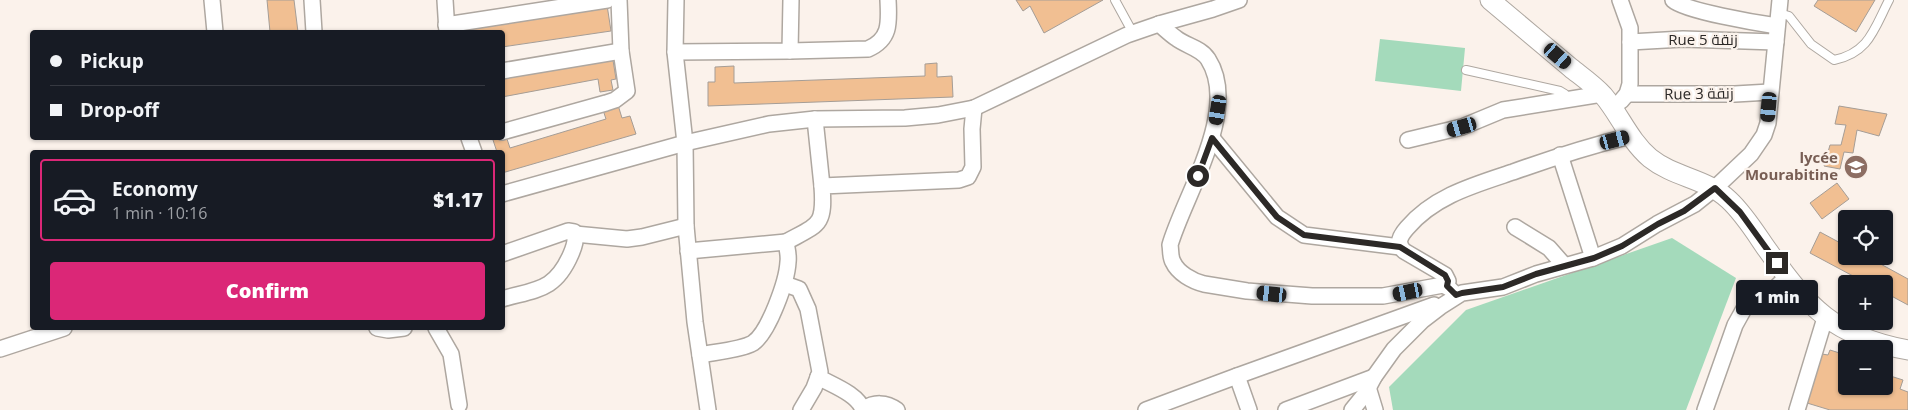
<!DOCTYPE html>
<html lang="en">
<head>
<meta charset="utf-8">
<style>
  :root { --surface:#171b24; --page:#20242c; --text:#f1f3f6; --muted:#9ea1a6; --line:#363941; --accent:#db2777 }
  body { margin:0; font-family:"Open Sans",Cairo,sans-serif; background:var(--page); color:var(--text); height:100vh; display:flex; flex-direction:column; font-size:19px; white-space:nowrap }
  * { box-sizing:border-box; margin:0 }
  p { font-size:16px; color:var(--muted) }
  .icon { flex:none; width:28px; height:28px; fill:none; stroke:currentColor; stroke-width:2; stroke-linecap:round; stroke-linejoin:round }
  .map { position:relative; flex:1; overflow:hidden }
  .details { position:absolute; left:30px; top:150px; width:475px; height:180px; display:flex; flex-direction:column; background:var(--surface); border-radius:5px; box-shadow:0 1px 4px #0004 }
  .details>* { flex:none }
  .guide { position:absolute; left:30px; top:30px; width:475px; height:110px; border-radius:5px; box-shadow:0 1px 4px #0004; display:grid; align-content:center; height:110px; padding:0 20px; background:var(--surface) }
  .fabs { position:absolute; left:1838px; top:210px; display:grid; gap:10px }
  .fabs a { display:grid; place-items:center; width:55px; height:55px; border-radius:5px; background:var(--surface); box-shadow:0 1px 4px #0004; font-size:25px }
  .end { position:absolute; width:22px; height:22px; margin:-11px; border:6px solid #2c2927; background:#fff; box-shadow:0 0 0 2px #fff }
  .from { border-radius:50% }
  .bubble { position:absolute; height:35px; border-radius:5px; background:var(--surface); box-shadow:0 1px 4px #0004; font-size:16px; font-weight:800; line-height:35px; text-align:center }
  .car { position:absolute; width:15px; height:30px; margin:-15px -8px; border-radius:6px; box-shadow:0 0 4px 1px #0007; background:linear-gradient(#222 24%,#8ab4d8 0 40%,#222 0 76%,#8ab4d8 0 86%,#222 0) }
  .guide b { display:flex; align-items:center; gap:18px; height:48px; font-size:19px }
  .guide b+b { border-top:1px solid var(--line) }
  .guide i { width:12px; height:12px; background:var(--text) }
  ul { padding:9px 0 0; list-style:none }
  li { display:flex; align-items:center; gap:15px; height:82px; margin:0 10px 8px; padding:0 10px; border:2px solid transparent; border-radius:5px }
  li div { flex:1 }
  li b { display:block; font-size:19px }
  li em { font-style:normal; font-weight:800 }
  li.selected { border-color:var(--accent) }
  li>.icon { width:45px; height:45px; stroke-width:1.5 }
  .button { display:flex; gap:10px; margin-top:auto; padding:10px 20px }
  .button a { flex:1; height:58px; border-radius:5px; background:var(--accent); color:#fff; font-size:20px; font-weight:800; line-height:58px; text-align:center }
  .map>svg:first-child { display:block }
  .green { fill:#a4dabb }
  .building { fill:#f1bf92; stroke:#a59d96 }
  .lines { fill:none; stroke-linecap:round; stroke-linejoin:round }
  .service-casing { stroke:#aea7a0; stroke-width:10 }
  .minor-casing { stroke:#aea7a0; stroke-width:18 }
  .tertiary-casing { stroke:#aea7a0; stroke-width:21 }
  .service { stroke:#fff; stroke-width:8 }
  .minor { stroke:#fff; stroke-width:15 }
  .tertiary { stroke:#fff; stroke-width:19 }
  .route { stroke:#2c2927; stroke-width:6 }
  .labels { text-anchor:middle; stroke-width:4.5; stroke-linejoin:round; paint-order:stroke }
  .street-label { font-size:15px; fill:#2c2927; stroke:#fbf2eb }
  .education-label { font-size:15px; font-weight:bold; fill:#785e54; stroke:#fbf2eb; text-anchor:end }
</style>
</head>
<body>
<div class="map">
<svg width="1908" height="410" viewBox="0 0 1908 410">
  <rect width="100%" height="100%" fill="#fbf2eb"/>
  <!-- green -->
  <g class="green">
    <path d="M 1380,39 L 1465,48 L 1461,91 L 1375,81 Z"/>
    <path d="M 1672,238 L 1736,278 L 1686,410 L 1393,410 L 1389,387 L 1466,310 Z"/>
  </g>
  <!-- building -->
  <g class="building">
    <path d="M 267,0 L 294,0 L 298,32 L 270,32 Z"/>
    <path d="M 1016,0 L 1103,0 L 1044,33 L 1030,6 L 1023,11 Z"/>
    <path d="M 1818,0 L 1875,0 L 1856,32 L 1814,6 Z"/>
    <path d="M 607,5 L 611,31 L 502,47 L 502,32 L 459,32 L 458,27 Z"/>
    <path d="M 612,54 L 616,79 L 611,80 L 613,90 L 600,92 L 598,79 L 502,97 L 502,75 Z"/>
    <path d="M 937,63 L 937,77 L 952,76 L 953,97 L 708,106 L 708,82 L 715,82 L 715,67 L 734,66 L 734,83 L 925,76 L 925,64 Z"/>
    <path d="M 618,105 L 622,118 L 630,116 L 636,134 L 502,173 L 502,152 L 497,152 L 493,140 L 506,136 L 510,148 L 606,119 L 603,110 Z"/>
    <path d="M 1839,106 L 1887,114 L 1879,136 L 1857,130 L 1853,153 L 1844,152 L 1840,169 L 1824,166 L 1830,145 L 1841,145 L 1846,125 L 1835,124 Z"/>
    <path d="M 1837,183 L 1849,199 L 1822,219 L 1810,203 Z"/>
    <path d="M 1820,232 L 1846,246 L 1846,256 L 1866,256 L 1908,279 L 1908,305 L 1884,292 L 1884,284 L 1868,284 L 1810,253 Z"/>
    <path d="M 1830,350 L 1846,355 L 1846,386 L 1884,386 L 1884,374 L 1903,380 L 1900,389 L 1908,392 L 1908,410 L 1830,410 L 1807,403 L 1822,354 L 1828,355 Z"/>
  </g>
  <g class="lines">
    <!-- service casing -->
    <g class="service-casing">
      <g id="service">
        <path d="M 1115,0 L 1133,33"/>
        <path d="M 1779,13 L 1789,16 L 1811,44 L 1834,60 C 1869,53 1874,29 1889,0"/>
        <path d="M 1466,70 L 1560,91 L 1565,94 L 1566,100"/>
      </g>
    </g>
    <!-- minor casing -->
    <g class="minor-casing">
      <g id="minor">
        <path d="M 212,0 L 215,32"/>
        <path d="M 312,0 L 314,32"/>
        <path d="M 445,0 L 447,32"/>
        <path d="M 676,0 L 675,52 L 685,143 L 686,226 L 695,322 L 708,410"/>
        <path d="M 1620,0 L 1630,28 L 1630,84 L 1627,94 L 1621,101"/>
        <path d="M 1673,0 C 1685,11 1757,23 1777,26"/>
        <path d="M 1159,24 C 1164,28 1170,34 1176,38 C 1186,46 1201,48 1208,59 C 1241,110 1184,196 1170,245 C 1171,250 1170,257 1173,262 C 1178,273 1192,281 1204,284 L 1247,291 L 1312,296 L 1383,296 L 1443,285 L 1449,288 L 1456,295"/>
        <path d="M 446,25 L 607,0"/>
        <path d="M 1630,42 L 1683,39 L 1776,42"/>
        <path d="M 790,51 L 868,49 C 891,39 889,22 888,0"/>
        <path d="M 675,52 L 790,51 L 791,0"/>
        <path d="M 502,71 L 621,51"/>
        <path d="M 1627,94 L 1735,94 L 1770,92"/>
        <path d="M 815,119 L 822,186"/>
        <path d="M 502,132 L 606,103 L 615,100 L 627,91 L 621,51 L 619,0"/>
        <path d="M 469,138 L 474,152"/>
        <path d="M 1212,138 L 1277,217 L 1304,235 L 1400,247"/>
        <path d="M 1408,140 L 1462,127 L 1503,110 L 1602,94"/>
        <path d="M 1560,155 L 1593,258"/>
        <path d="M 502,194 L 685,143 L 769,124 L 815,119 L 905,118 L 938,115 L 974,108 L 1127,35 L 1159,24 L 1213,9 L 1239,0"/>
        <path d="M 1515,227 L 1549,248 L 1564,265"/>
        <path d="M 575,234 L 627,239 L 642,237 L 686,226"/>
        <path d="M 688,251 L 786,242"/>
        <path d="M 502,254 L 568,231 L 574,232 C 577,239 574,247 571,254 C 555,291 537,289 502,299"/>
        <path d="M 785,284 L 799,289 L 808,309 L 820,372 L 814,388 L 801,410"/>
        <path d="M 1447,286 L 1448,281 L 1445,275 L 1404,251 C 1396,243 1400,236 1407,228 C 1434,196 1474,185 1513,172 C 1552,158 1590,146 1630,136"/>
        <path d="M 377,328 L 388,330 L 404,328"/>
        <path d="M 436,328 L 451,354 L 459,405"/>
        <path d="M 0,349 L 64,328"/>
        <path d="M 700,355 C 714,352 741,350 753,343 C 769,332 787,281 788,262 C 789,255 787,249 786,242 C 819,224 825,226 822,186 L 959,180 L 968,177 L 973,167 L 972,129 L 974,108"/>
        <path d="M 818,377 C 832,385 858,394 863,410"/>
        <path d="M 1368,387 L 1375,410"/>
        <path d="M 864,409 C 874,402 886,402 897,410"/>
        <path d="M 1146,410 L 1237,376"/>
        <path d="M 1249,410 L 1237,376 L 1434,305"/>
        <path d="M 1286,410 L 1374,377"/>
        <path d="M 1352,410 L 1365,394 L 1374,377 L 1394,349 L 1423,320 L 1440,307 L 1462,293 L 1503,287 L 1536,274 L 1593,258 L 1622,246 L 1657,224 L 1695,204 L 1715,188 L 1751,154 L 1764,135 L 1768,123 L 1780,0"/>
        <path d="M 1705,410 L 1735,325 L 1745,307 L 1769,294 L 1787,277"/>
        <path d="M 1797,410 L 1825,318"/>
      </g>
    </g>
    <!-- tertiary casing -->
    <g class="tertiary-casing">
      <path id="tertiary" d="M 1490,0 C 1517,23 1544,45 1571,68 C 1581,76 1594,85 1603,95 C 1620,115 1629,140 1650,158 C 1675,178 1706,178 1729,200 C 1744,214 1755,232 1766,248 C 1809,308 1833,336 1908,350"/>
    </g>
    <!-- service -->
    <use href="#service" class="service"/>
    <!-- minor -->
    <use href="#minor" class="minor"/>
    <!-- tertiary -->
    <use href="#tertiary" class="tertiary"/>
  </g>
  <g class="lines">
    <!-- route -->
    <path class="route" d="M 1198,176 L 1212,138 L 1277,217 L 1304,235 L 1400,247 L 1445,275 L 1448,281 L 1447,286 L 1456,295 L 1462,293 L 1503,287 L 1536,274 L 1594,258 L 1622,246 L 1658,224 L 1684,211 L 1715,188 L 1740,212 L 1777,263"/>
  </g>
  <!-- icons -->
  <defs>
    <g id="school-disc" transform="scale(1.25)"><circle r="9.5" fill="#8d6e63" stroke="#fbf2eb"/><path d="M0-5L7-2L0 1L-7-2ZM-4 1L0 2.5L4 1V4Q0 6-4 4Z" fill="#fff"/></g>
  </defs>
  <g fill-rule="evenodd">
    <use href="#school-disc" x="1856" y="167"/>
  </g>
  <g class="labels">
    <!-- street labels -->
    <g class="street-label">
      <text x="1703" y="45">Rue 5 زنقة</text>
      <text transform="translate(1699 94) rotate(-1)" y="5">Rue 3 زنقة</text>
    </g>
    <!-- education labels -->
    <g class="education-label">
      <text x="1838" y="163">lycée<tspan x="1838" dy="17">Mourabitine</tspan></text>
    </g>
  </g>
</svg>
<div class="fabs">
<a><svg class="icon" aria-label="locate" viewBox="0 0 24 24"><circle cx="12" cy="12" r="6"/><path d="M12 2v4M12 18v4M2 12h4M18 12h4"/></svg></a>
<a>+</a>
<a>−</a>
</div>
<i class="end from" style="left:1198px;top:176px"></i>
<i class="end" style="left:1777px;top:263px"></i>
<div class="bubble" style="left:1736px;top:280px;width:82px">1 min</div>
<i class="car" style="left:1558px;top:56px;rotate:131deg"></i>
<i class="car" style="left:1769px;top:107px;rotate:185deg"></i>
<i class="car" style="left:1218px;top:110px;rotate:189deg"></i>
<i class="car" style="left:1462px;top:127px;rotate:254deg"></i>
<i class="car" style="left:1615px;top:140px;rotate:75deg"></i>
<i class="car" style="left:1408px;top:292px;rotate:258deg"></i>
<i class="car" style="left:1272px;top:294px;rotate:276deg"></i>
<div class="guide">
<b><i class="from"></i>Pickup</b>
<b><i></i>Drop-off</b>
</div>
<section class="details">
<ul>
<li class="selected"><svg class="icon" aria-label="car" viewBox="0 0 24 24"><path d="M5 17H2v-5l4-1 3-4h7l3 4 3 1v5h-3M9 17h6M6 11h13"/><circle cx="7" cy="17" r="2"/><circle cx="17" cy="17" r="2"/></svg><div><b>Economy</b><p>1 min · 10:16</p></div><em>$1.17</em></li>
</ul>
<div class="button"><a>Confirm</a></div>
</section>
</div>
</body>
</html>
